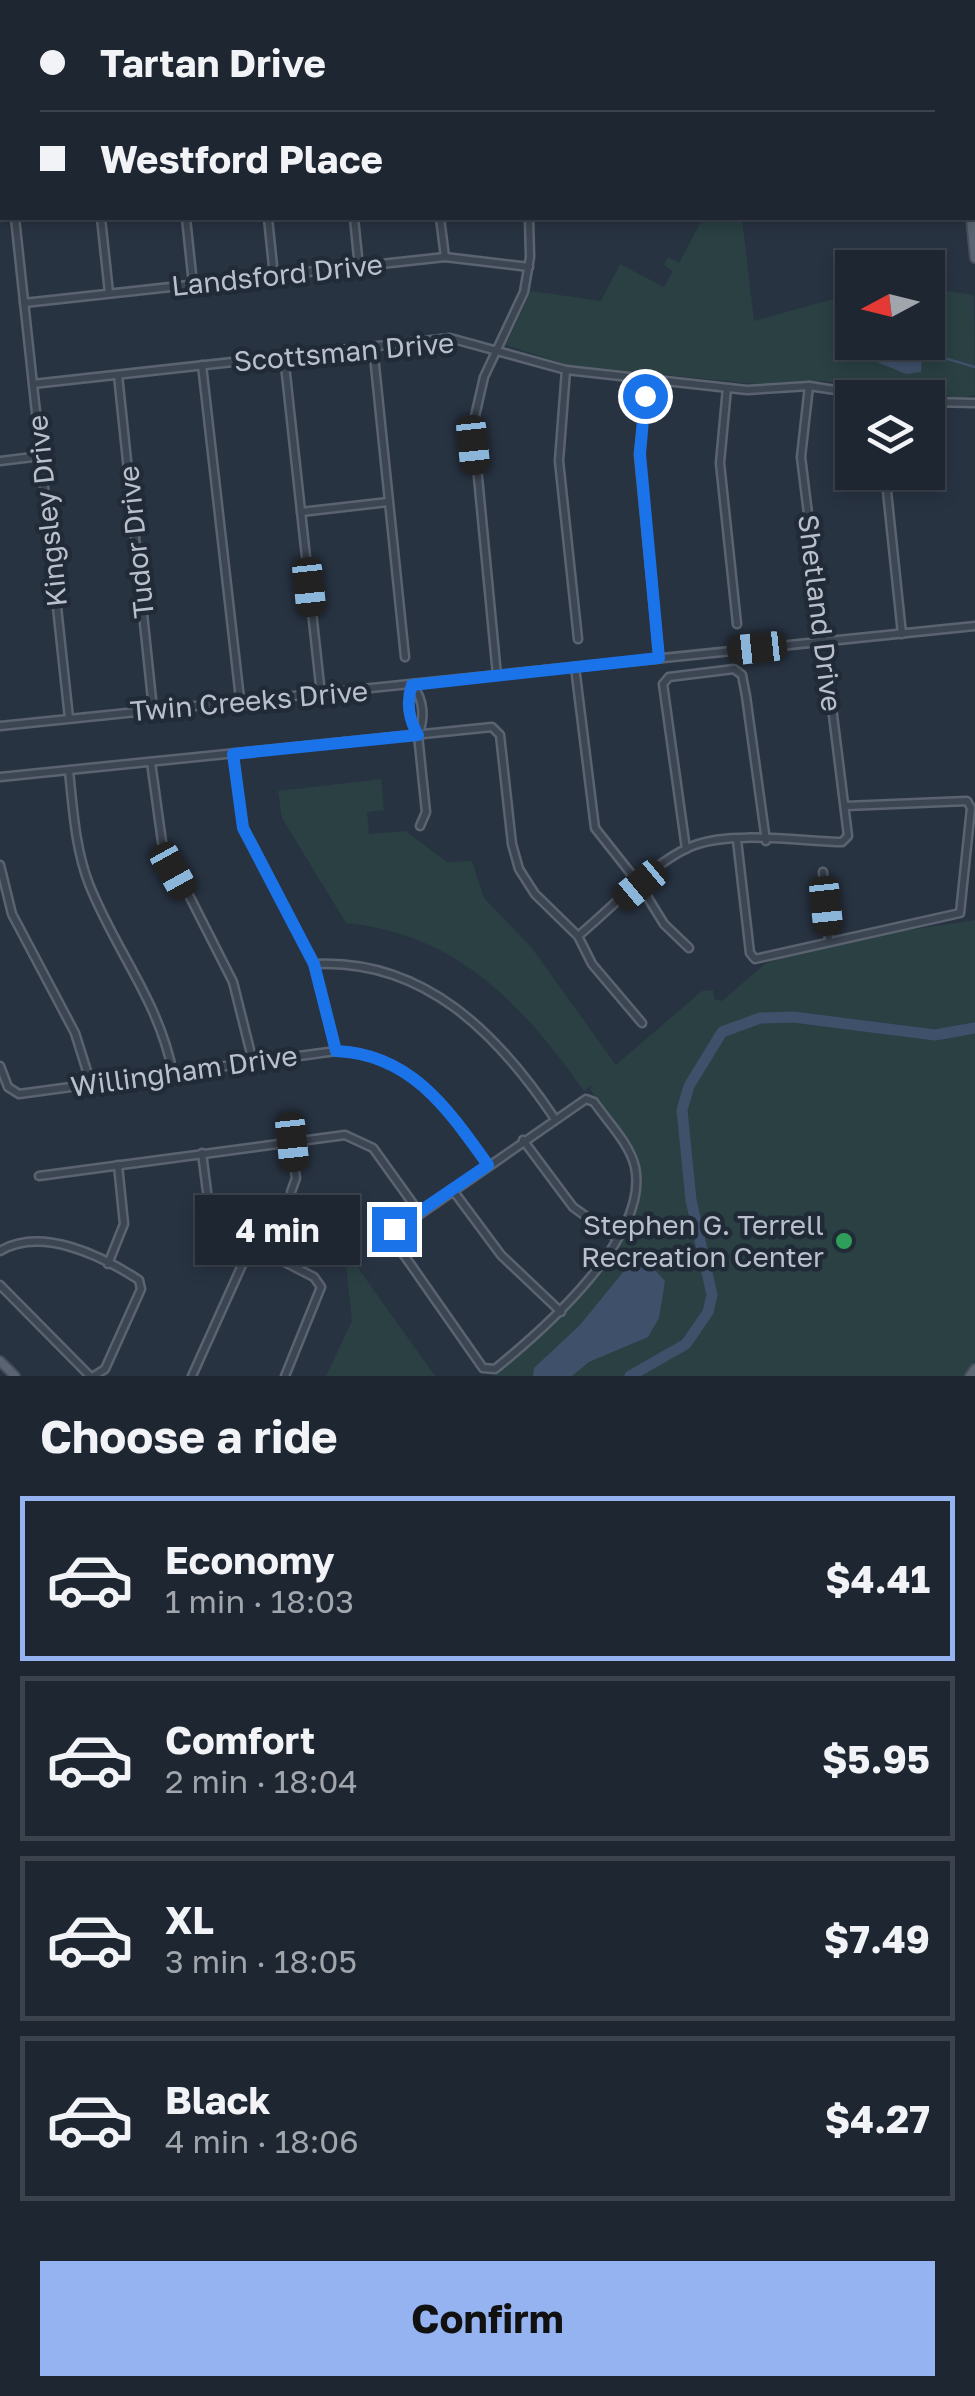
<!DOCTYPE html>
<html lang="en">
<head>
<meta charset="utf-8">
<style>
  :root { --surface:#1e2632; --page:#2b323e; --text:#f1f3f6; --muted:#a1a5ac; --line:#3c434d; --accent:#95b2f1 }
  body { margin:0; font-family:"Golos Text",sans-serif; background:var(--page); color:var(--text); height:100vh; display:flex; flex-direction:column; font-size:38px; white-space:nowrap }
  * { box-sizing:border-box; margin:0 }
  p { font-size:32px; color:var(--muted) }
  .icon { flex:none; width:55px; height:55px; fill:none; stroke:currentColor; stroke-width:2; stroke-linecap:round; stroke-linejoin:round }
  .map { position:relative; height:1376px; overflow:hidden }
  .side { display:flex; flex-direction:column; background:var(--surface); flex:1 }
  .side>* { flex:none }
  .guide { position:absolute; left:0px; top:0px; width:975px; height:220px; box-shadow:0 5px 15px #0003,0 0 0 2px var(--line); display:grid; align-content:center; height:220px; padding:0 40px; background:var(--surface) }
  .needle { width:65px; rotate:263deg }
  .fabs { position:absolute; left:835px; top:250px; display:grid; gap:20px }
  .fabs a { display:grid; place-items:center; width:110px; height:110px; border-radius:0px; background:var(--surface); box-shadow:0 5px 15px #0003,0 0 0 2px var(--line); font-size:50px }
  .end { position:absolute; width:45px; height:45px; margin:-22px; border:12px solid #1a73e8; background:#fff; box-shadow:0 0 0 5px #fff }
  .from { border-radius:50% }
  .bubble { position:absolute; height:70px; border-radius:0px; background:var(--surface); box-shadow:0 5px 15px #0003,0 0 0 2px var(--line); font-size:32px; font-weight:700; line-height:70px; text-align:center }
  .car { position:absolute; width:30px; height:60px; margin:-30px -15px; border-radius:12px; box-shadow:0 0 8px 2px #0007; background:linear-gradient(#222 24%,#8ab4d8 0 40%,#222 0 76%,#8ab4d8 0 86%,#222 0) }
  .guide b { display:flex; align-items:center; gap:35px; height:95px; font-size:38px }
  .guide b+b { border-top:2px solid var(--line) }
  .guide i { width:25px; height:25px; background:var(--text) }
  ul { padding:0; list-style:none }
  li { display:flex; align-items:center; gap:30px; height:165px; margin:0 20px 15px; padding:0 20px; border:5px solid var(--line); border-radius:0px }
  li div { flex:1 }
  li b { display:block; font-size:38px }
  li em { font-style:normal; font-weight:700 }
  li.active { border-color:var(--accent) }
  li>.icon { width:90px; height:90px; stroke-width:1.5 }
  h2 { padding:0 40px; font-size:45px; line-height:120px }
  .action { display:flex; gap:20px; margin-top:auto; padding:20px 40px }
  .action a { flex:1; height:115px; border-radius:0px; background:var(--accent); color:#111; font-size:40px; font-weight:700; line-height:115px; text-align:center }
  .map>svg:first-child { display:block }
  .green { fill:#2a4043 }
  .water { fill:#3f506a }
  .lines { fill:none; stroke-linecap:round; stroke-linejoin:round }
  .stream { stroke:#3f506a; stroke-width:2.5 }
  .river { stroke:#3f506a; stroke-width:11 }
  .minor-casing { stroke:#5a636f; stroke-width:11 }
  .major-casing { stroke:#464e5b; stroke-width:12 }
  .minor { stroke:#3c4552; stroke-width:6 }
  .major { stroke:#5a6472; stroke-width:8 }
  .route { stroke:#1a73e8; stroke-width:12 }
  .leisure-dot { fill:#2e9e5b; stroke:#212a37; stroke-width:4 }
  .labels { text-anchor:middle; stroke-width:9; stroke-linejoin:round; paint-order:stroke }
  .street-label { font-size:28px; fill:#b9c0cc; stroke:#212a37 }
  .poi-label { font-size:28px; fill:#b9c0cc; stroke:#212a37; text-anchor:end }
</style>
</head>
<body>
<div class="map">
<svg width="975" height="1376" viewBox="0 0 975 1376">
  <rect width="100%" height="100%" fill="#283342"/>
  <!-- green -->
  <g class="green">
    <path d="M 703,218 L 742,218 L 754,321 L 852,294 L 852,342 L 928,342 L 928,288 L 974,295 L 975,395 L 960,398 L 821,381 L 755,384 L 568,365 L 506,345 L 531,291 L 601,301 L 620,264 L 664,287 L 673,271 L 664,265 L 668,257 L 679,263 Z"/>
    <path d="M 381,779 L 384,810 L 367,812 L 369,834 L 405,831 L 447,862 L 472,861 L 484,898 L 531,947 L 616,1065 L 702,991 L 713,990 L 714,999 L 722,1001 L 765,964 L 831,942 L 975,920 L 975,1361 L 964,1376 L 494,1376 C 544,1332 660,1236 636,1160 C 628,1135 605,1111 590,1089 L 592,1085 L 584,1091 C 523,1005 458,934 346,923 L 282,818 L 278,791 Z"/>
    <path d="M 345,1256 L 350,1257 L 435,1376 L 326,1376 L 352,1321 Z"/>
  </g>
  <!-- water -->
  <g class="water">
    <path d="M 928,314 L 933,336 L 922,357 L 921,372 L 906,374 L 872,360 L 866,343 L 928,342 Z"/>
    <path d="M 628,1266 L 653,1268 L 665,1281 L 659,1318 L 648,1337 L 589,1362 L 572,1376 L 533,1376 L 534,1368 L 580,1325 Z"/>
  </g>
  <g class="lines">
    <!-- stream -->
    <path class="stream" d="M 924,352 L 975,367"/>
    <!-- river -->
    <path class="river" d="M 630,1376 L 686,1344 L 708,1312 L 712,1295 L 691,1200 L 682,1110 L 689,1086 L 722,1032 L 760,1018 L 793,1017 L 935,1035 L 975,1028"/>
    <!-- minor casing -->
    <g class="minor-casing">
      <g id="minor">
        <path d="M 163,0 L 163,2"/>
        <path d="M 245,0 L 245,2"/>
        <path d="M 331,0 L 331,2"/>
        <path d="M 505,0 L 505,2"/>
        <path d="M 417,2 L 419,0"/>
        <path d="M 1,127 L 2,130"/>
        <path d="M 15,218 L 69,718"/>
        <path d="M 101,218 L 109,293"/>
        <path d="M 186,218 L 193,284"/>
        <path d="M 268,218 L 274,276"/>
        <path d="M 354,218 L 359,267"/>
        <path d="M 440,218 L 445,257"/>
        <path d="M 24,303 L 445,257 L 529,267"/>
        <path d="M 373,346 L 405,657"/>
        <path d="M 284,356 L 321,694"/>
        <path d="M 202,365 L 240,699"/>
        <path d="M 566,370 L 559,461 L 578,639"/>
        <path d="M 118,375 L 153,709"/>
        <path d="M 648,379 L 639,454 L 659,658"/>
        <path d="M 33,384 L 450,338 L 566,370 L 747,390 L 809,386 L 889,398"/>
        <path d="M 727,388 L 720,463 L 737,624"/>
        <path d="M 928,402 L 975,403"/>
        <path d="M 0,461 L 41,456"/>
        <path d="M 885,472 L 902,634"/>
        <path d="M 301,512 L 388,502"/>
        <path d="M 575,667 L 595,828 L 640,885 L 664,924 L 689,948"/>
        <path d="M 497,675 L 473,425 L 484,377 L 524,292 L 530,257 L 529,218"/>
        <path d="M 412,685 C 406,702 409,720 418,735 L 426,812 L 420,826"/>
        <path d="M 413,686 C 424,700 425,719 418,735"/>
        <path d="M 0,726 L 975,626"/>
        <path d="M 233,754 L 243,827 L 314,964 L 336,1051"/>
        <path d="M 151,762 L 162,842 L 233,982 L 253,1062"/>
        <path d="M 69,771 C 73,808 75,848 89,884 C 116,952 158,999 173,1073"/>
        <path d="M 0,777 L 492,727 L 500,735 L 512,844 L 519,869 L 535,894 L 578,936 L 592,964 L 642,1023"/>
        <path d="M 737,840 L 750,953 L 755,959 L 960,913 L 971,808 L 967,801 L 846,806"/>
        <path d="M 686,849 L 663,684 L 669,677 L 734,669 L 742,675 L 746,696 L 766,841"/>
        <path d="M 0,865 L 12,914 L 75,1033 L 91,1084"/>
        <path d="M 823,872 L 829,939"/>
        <path d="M 578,936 C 611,909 656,859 695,845 C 731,831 802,841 842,842 L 848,836 L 801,457 L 809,386"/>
        <path d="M 314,964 C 424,958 498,1034 555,1119"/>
        <path d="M 0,1066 L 8,1087 L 19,1094 L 336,1051 C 411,1053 448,1110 488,1165"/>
        <path d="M 586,1099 L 594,1102 C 607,1121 630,1144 635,1167 C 650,1237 543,1330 495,1369 L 483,1368 L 390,1235 Z"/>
        <path d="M 523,1140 L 573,1207 L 616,1238"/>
        <path d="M 202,1153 L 209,1207"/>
        <path d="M 39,1176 L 345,1135 L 373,1148 L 419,1212"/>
        <path d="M 452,1189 L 501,1255 L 561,1312"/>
        <path d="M 291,1192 L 296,1178 L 291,1142"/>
        <path d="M 0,1251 C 42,1226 102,1256 139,1280 L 141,1289 L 105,1369 L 94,1376"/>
        <path d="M 108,1264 L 124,1224 L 118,1165"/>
        <path d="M 0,1285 L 90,1376"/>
        <path d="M 192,1376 L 247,1254 L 257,1248 L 314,1277 L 321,1287 L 285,1376"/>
      </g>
    </g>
    <!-- major casing -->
    <g class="major-casing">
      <g id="major">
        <path d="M 947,0 L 947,2"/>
        <path d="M 968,0 L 969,2"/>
        <path d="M 58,2 L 62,0"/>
        <path d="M 87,2 L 91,0"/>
        <path d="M 972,34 L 975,54"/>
        <path d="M 0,55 L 2,52"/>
        <path d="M 972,71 L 975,91"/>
        <path d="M 0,79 L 2,76"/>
        <path d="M 971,218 L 975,258"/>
        <path d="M 0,1361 L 15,1376"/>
        <path d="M 970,1376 L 975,1369"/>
      </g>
    </g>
    <!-- minor -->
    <use href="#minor" class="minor"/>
    <!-- major -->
    <use href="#major" class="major"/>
  </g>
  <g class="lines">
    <!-- route -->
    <path class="route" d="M 394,1229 L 488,1165 C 448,1109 411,1054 336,1051 L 314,964 L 243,828 L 233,754 L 418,735 C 409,720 406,702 412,685 L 659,658 L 640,454 L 645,396"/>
  </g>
  <!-- markers -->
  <circle class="leisure-dot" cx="844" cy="1241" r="10"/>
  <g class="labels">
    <!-- street labels -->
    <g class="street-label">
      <text transform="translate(277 275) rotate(-6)" y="10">Landsford Drive</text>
      <text transform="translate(344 352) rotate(-5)" y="10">Scottsman Drive</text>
      <text transform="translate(47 511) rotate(-96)" y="10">Kingsley Drive</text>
      <text transform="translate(136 542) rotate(-96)" y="10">Tudor Drive</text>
      <text transform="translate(820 613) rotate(83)" y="10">Shetland Drive</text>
      <text transform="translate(249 701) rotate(-5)" y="10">Twin Creeks Drive</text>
      <text transform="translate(184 1071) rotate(-8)" y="10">Willingham Drive</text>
    </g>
    <!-- poi labels -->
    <g class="poi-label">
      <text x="824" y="1235">Stephen G. Terrell<tspan x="824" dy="32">Recreation Center</tspan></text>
    </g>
  </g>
</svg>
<div class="fabs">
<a><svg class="needle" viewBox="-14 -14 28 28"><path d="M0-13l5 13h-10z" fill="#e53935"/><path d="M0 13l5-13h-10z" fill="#a1a5ac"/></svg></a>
<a><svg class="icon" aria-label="layers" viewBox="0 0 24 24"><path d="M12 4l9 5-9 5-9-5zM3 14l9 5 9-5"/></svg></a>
</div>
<i class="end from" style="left:645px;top:396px"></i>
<i class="end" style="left:394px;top:1229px"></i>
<div class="bubble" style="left:195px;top:1195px;width:165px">4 min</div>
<i class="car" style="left:473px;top:445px;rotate:174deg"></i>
<i class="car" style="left:309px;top:587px;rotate:174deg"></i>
<i class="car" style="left:757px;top:648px;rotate:264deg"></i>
<i class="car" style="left:173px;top:871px;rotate:151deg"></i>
<i class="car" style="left:640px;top:885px;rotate:230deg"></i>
<i class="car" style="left:826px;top:906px;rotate:174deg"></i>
<i class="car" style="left:292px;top:1142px;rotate:174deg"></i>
<div class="guide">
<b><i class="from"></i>Tartan Drive</b>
<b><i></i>Westford Place</b>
</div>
</div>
<section class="side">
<h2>Choose a ride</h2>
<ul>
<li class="active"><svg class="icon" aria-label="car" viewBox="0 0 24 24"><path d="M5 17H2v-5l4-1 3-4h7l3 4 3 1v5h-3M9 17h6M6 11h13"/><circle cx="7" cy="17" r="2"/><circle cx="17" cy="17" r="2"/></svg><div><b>Economy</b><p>1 min · 18:03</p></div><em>$4.41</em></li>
<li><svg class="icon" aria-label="car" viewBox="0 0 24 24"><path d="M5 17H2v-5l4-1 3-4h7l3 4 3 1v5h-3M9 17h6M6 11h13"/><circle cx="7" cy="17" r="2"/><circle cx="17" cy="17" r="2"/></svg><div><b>Comfort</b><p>2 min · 18:04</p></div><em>$5.95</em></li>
<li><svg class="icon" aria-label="car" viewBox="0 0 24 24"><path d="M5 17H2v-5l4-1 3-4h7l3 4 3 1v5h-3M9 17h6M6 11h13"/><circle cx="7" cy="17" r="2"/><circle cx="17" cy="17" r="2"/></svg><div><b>XL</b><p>3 min · 18:05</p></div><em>$7.49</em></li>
<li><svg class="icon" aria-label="car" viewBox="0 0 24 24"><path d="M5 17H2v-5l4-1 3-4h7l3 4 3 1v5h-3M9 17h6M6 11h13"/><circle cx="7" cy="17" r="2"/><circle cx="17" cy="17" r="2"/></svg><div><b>Black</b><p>4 min · 18:06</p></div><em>$4.27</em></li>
</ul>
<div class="action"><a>Confirm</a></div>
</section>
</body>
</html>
